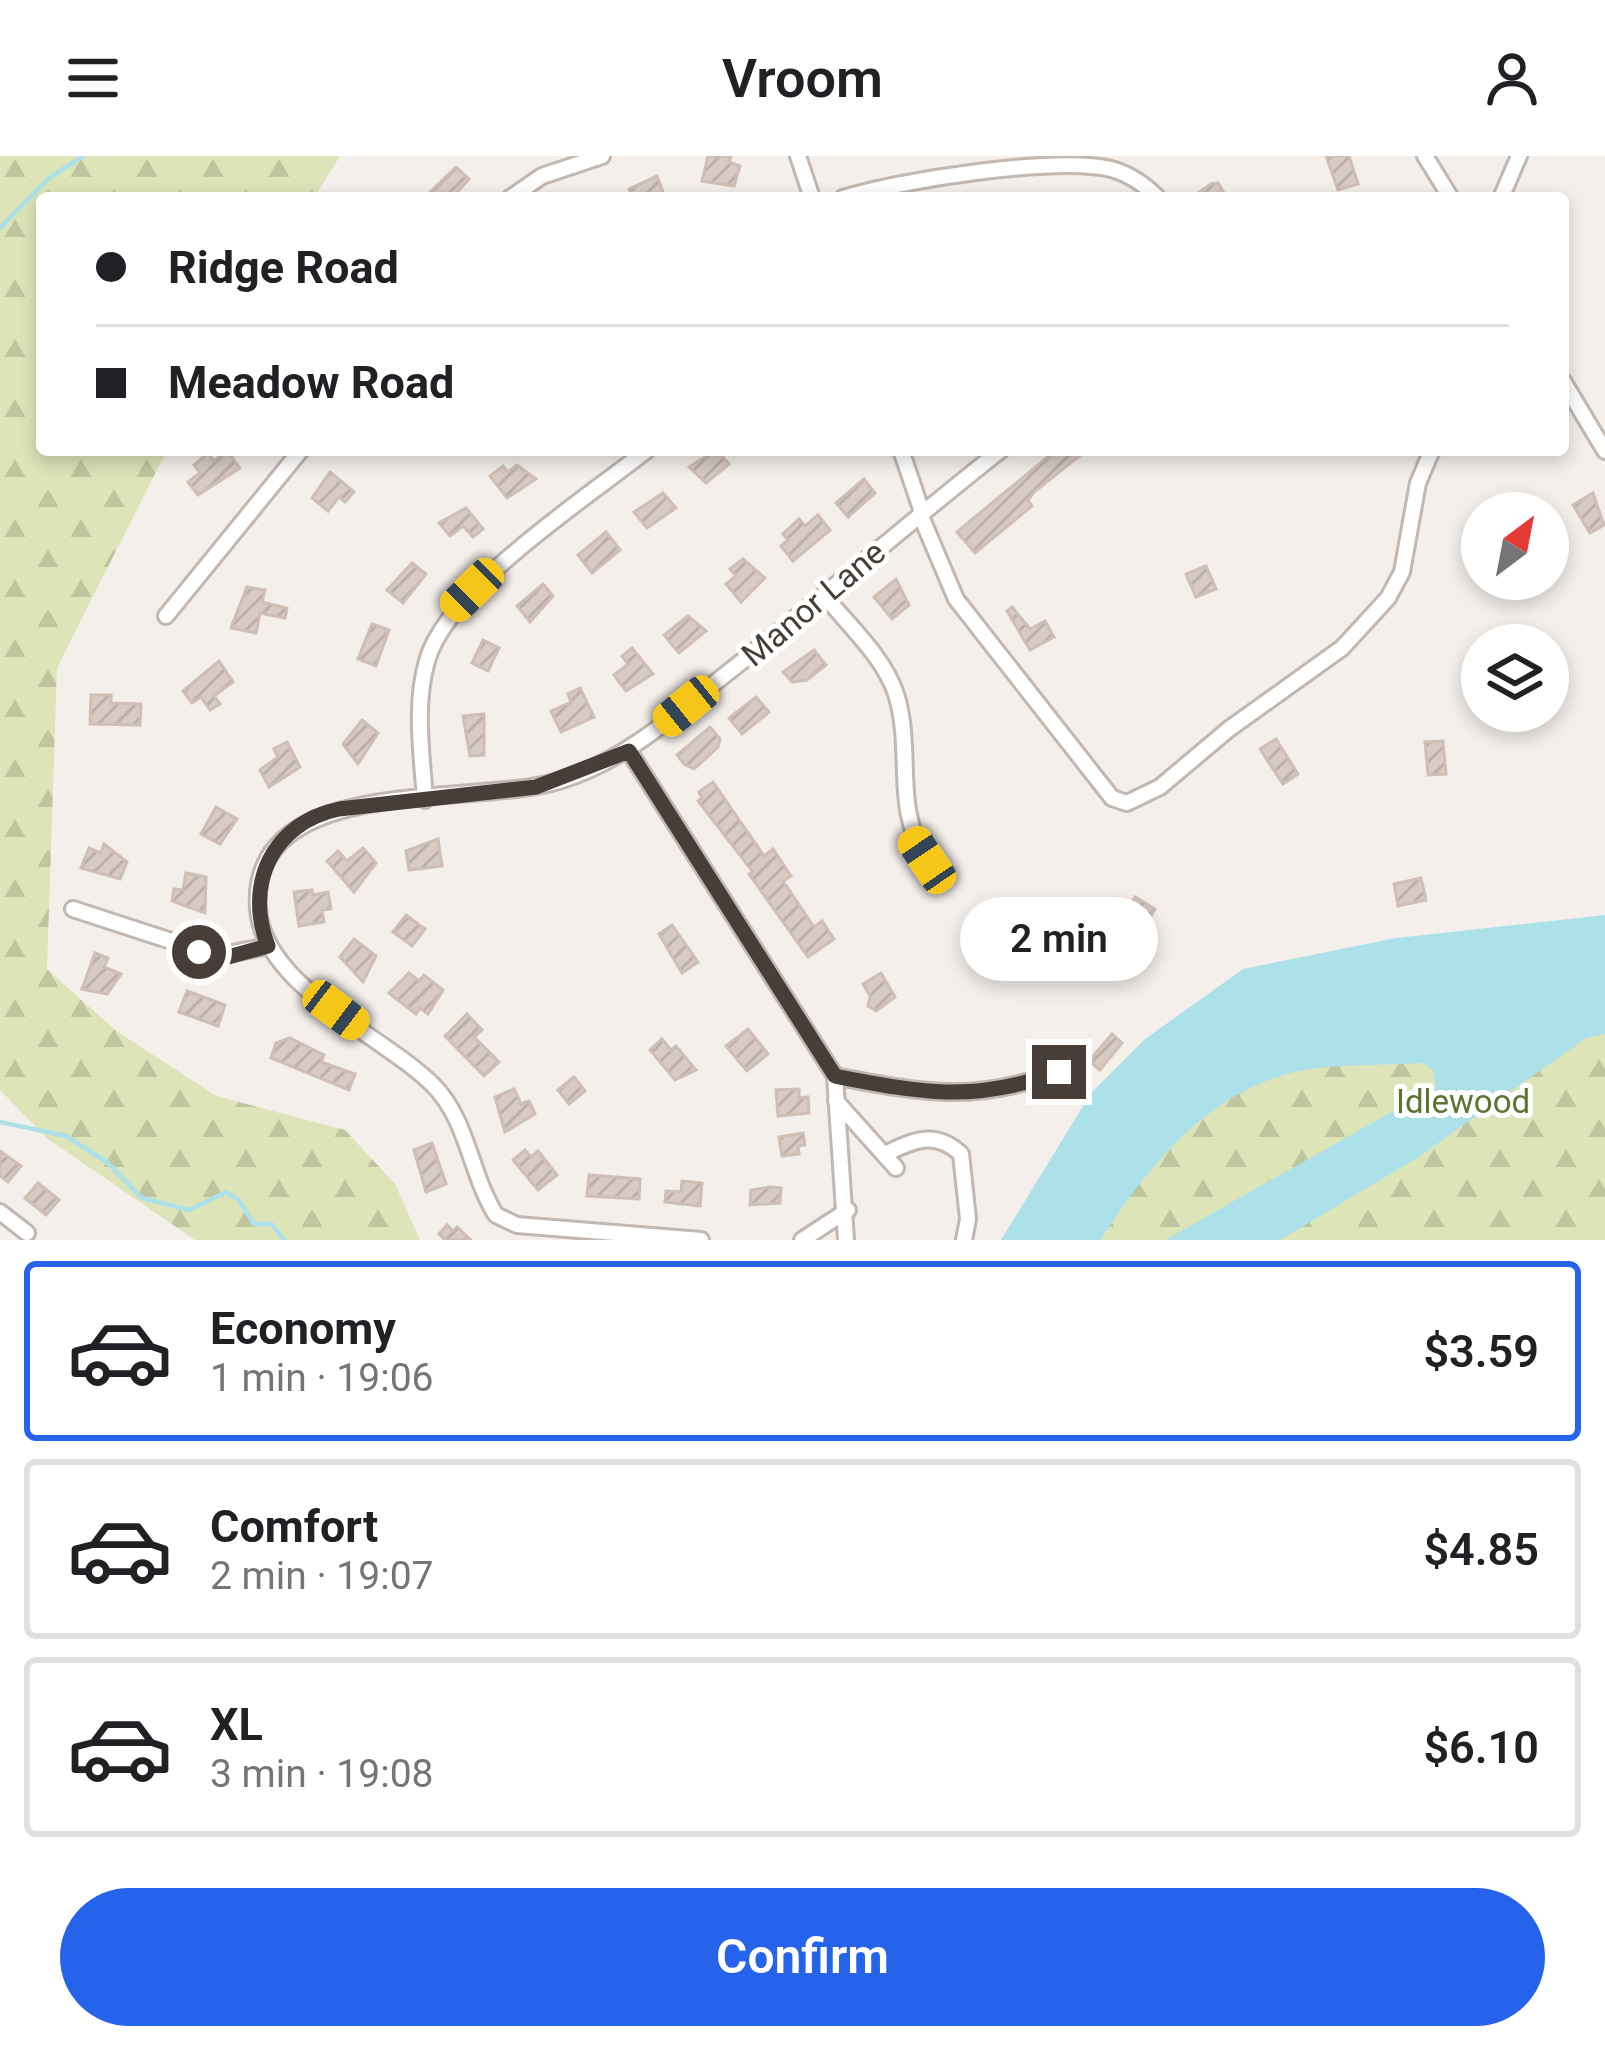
<!DOCTYPE html>
<html lang="en">
<head>
<meta charset="utf-8">
<style>
  :root { --surface:#fff; --page:#f6f6f6; --text:#202124; --muted:#757577; --line:#e0e0e0; --accent:#2563eb }
  body { margin:0; font-family:Roboto,sans-serif; background:var(--page); color:var(--text); height:100vh; display:flex; flex-direction:column; font-size:45px; white-space:nowrap }
  * { box-sizing:border-box; margin:0 }
  p { font-size:39px; color:var(--muted) }
  .icon { flex:none; width:66px; height:66px; fill:none; stroke:currentColor; stroke-width:2; stroke-linecap:round; stroke-linejoin:round }
  .map { position:relative; height:1084px; overflow:hidden }
  .sheet { display:flex; flex-direction:column; background:var(--surface); flex:1 }
  .sheet>* { flex:none }
  .guide { position:absolute; left:36px; top:36px; width:1533px; height:264px; border-radius:12px; box-shadow:0 6px 18px #0003; display:grid; align-content:center; height:264px; padding:0 60px; background:var(--surface) }
  .needle { width:78px; rotate:32deg }
  .fabs { position:absolute; left:1461px; top:336px; display:grid; gap:24px }
  .fabs a { display:grid; place-items:center; width:108px; height:108px; border-radius:50%; background:var(--surface); box-shadow:0 6px 18px #0003; font-size:60px }
  .end { position:absolute; width:54px; height:54px; margin:-27px; border:15px solid #473e39; background:#fff; box-shadow:0 0 0 6px #fff }
  .from { border-radius:50% }
  .bubble { position:absolute; height:84px; border-radius:42px; background:var(--surface); box-shadow:0 6px 18px #0003; font-size:39px; font-weight:600; line-height:84px; text-align:center }
  .car { position:absolute; width:36px; height:72px; margin:-36px -18px; border-radius:15px; box-shadow:0 0 9px 3px #0007; background:linear-gradient(#f5c518 24%,#345 0 40%,#f5c518 0 76%,#345 0 86%,#f5c518 0) }
  .guide b { display:flex; align-items:center; gap:42px; height:114px; font-size:45px }
  .guide b+b { border-top:3px solid var(--line) }
  .guide i { width:30px; height:30px; background:var(--text) }
  ul { padding:21px 0 0; list-style:none }
  li { display:flex; align-items:center; gap:36px; height:180px; margin:0 24px 18px; padding:0 36px; border:6px solid var(--line); border-radius:12px }
  li div { flex:1 }
  li b { display:block; font-size:45px }
  li em { font-style:normal; font-weight:600 }
  li.current { border-color:var(--accent) }
  li>.icon { width:108px; height:108px; stroke-width:1.5 }
  .cta { display:flex; gap:24px; margin-top:auto; padding:24px 60px }
  .cta a { flex:1; height:138px; border-radius:72px; background:var(--accent); color:#fff; font-size:48px; font-weight:600; line-height:138px; text-align:center }
  header { display:flex; justify-content:space-between; align-items:center; height:156px; padding:0 60px; background:var(--surface); font-size:54px; font-weight:600 }
  .map>svg:first-child { display:block }
  .forest { fill:url(#forest-firs) }
  .water { fill:#ade1ea }
  .lines { fill:none; stroke-linecap:round; stroke-linejoin:round }
  .stream { stroke:#ade1ea; stroke-width:4.5 }
  .building { fill:url(#building-hatch); stroke:#cfbeb5; stroke-width:3 }
  .street-casing { stroke:#c2b7b1; stroke-width:20 }
  .street { stroke:#fff; stroke-width:14 }
  .route { stroke:#473e39; stroke-width:15 }
  .labels { text-anchor:middle; stroke-width:10; stroke-linejoin:round; paint-order:stroke }
  .street-label { font-size:33px; fill:#473e39; stroke:#fff }
  .park-label { font-size:33px; fill:#5c7431; stroke:#fff }
</style>
</head>
<body>
<header><svg class="icon" aria-label="menu" viewBox="0 0 24 24"><path d="M4 6h16M4 12h16M4 18h16"/></svg>Vroom<svg class="icon" aria-label="person" viewBox="0 0 24 24"><circle cx="12" cy="8" r="4"/><path d="M4 21q1-7 8-7t8 7"/></svg></header>
<div class="map">
<svg width="1605" height="1084" viewBox="0 0 1605 1084">
  <defs>
    <pattern id="forest-firs" width="22" height="20" patternUnits="userSpaceOnUse" patternTransform="scale(3)"><rect width="22" height="20" fill="#dce4b8"/><path d="M5 1l3.5 6h-7zM16 11l3.5 6h-7z" fill="#bec59f"/></pattern>
    <pattern id="building-hatch" width="6" height="6" patternUnits="userSpaceOnUse" patternTransform="scale(3)"><rect width="6" height="6" fill="#d7cbc4"/><path d="M-1 1l2-2M0 6l6-6M5 7l2-2" fill="none" stroke="#baafa9"/></pattern>
  </defs>
  <rect width="100%" height="100%" fill="#f4efeb"/>
  <!-- forest -->
  <g class="forest">
    <path d="M 0,0 L 340,0 L 314,42 L 42,42 L 42,294 L 167,294 L 57,512 L 47,813 L 115,874 L 216,940 L 345,974 L 395,1028 L 420,1084 L 195,1084 L 48,983 L 0,934 Z"/>
    <path d="M 1605,805 L 1605,1084 L 1027,1084 L 1095,958 Z"/>
  </g>
  <!-- water -->
  <path class="water" d="M 1605,759 L 1605,878 L 1586,882 L 1417,1002 L 1280,1084 L 1165,1084 L 1436,931 L 1433,914 L 1422,907 C 1385,909 1347,908 1310,913 C 1215,928 1149,1007 1101,1084 L 1001,1084 L 1091,937 L 1145,883 L 1243,813 L 1396,782 Z"/>
  <g class="lines">
    <!-- stream -->
    <g class="stream">
      <path d="M 0,72 L 49,22 L 83,0"/>
      <path d="M 0,966 L 66,980 L 107,1006 L 142,1042 L 189,1054 L 226,1036 L 239,1044 L 254,1068 L 272,1068 L 284,1084"/>
    </g>
  </g>
  <!-- building -->
  <g class="building">
    <path d="M 708,0 L 731,0 L 729,6 L 740,10 L 734,30 L 702,25 Z"/>
    <path d="M 1326,0 L 1349,0 L 1358,28 L 1338,34 Z"/>
    <path d="M 456,11 L 469,23 L 452,42 L 424,42 Z"/>
    <path d="M 657,20 L 665,42 L 632,42 L 629,33 Z"/>
    <path d="M 1218,27 L 1227,42 L 1191,42 L 1211,28 Z"/>
    <path d="M 717,294 L 729,308 L 706,327 L 689,311 Z"/>
    <path d="M 1056,294 L 1087,294 L 1034,336 L 1028,344 L 1032,350 L 975,397 L 957,376 Z"/>
    <path d="M 227,295 L 240,312 L 198,339 L 188,326 L 200,317 L 194,309 L 208,297 L 214,305 Z"/>
    <path d="M 517,309 L 536,323 L 507,342 L 490,320 L 503,310 L 508,316 Z"/>
    <path d="M 330,316 L 354,336 L 345,346 L 339,341 L 328,355 L 312,342 Z"/>
    <path d="M 864,323 L 875,337 L 848,361 L 836,347 Z"/>
    <path d="M 663,337 L 676,352 L 647,372 L 634,356 Z"/>
    <path d="M 1593,337 L 1604,369 L 1590,377 L 1573,349 Z"/>
    <path d="M 466,352 L 483,373 L 473,381 L 463,370 L 450,380 L 439,367 Z"/>
    <path d="M 818,359 L 830,374 L 793,405 L 781,390 L 788,384 L 783,378 L 799,363 L 805,370 Z"/>
    <path d="M 606,376 L 620,394 L 592,417 L 578,399 Z"/>
    <path d="M 743,403 L 765,422 L 741,446 L 726,428 L 736,420 L 730,413 Z"/>
    <path d="M 412,407 L 426,418 L 403,447 L 387,434 Z"/>
    <path d="M 1206,410 L 1216,433 L 1196,441 L 1186,418 Z"/>
    <path d="M 896,423 L 909,449 L 892,463 L 874,441 Z"/>
    <path d="M 543,428 L 553,440 L 530,466 L 517,450 Z"/>
    <path d="M 247,431 L 265,434 L 262,446 L 287,452 L 285,462 L 260,457 L 256,477 L 231,472 Z"/>
    <path d="M 1012,451 L 1030,473 L 1045,465 L 1054,481 L 1030,494 L 1007,455 Z"/>
    <path d="M 688,460 L 706,475 L 679,497 L 664,479 Z"/>
    <path d="M 372,468 L 389,474 L 376,510 L 358,503 Z"/>
    <path d="M 483,484 L 499,492 L 488,515 L 472,507 Z"/>
    <path d="M 632,492 L 653,518 L 626,535 L 614,519 L 628,508 L 622,500 Z"/>
    <path d="M 814,494 L 826,509 L 807,524 L 792,526 L 783,516 Z"/>
    <path d="M 219,505 L 233,526 L 214,540 L 220,548 L 210,554 L 201,541 L 192,547 L 183,535 Z"/>
    <path d="M 580,532 L 594,561 L 561,576 L 551,555 L 571,546 L 568,538 Z"/>
    <path d="M 91,539 L 111,539 L 111,547 L 141,548 L 140,569 L 90,568 Z"/>
    <path d="M 756,541 L 769,556 L 742,578 L 729,562 Z"/>
    <path d="M 484,558 L 484,599 L 470,600 L 463,560 Z"/>
    <path d="M 362,564 L 378,577 L 358,608 L 343,588 Z"/>
    <path d="M 710,571 L 720,583 L 718,591 L 694,613 L 684,608 L 677,599 Z"/>
    <path d="M 1276,583 L 1298,618 L 1283,628 L 1260,593 Z"/>
    <path d="M 1443,585 L 1446,618 L 1428,619 L 1425,586 Z"/>
    <path d="M 287,586 L 300,611 L 269,631 L 260,614 L 278,601 L 274,593 Z"/>
    <path d="M 713,626 L 764,700 L 773,693 L 791,720 L 783,725 L 814,771 L 822,765 L 834,783 L 808,801 L 749,718 L 753,716 L 698,645 L 702,642 L 699,636 Z"/>
    <path d="M 216,651 L 237,663 L 220,688 L 201,678 Z"/>
    <path d="M 438,683 L 442,710 L 409,714 L 406,695 Z"/>
    <path d="M 104,688 L 127,706 L 120,723 L 81,712 L 89,692 L 101,697 Z"/>
    <path d="M 363,692 L 376,707 L 354,736 L 327,705 L 338,695 L 347,705 Z"/>
    <path d="M 186,717 L 206,721 L 205,757 L 172,745 L 174,733 L 183,734 Z"/>
    <path d="M 1421,722 L 1426,744 L 1398,750 L 1394,728 Z"/>
    <path d="M 312,734 L 313,739 L 328,736 L 331,753 L 322,754 L 324,766 L 299,770 L 294,736 Z"/>
    <path d="M 1135,741 L 1155,753 L 1144,772 L 1124,760 Z"/>
    <path d="M 406,759 L 425,773 L 412,790 L 393,776 Z"/>
    <path d="M 672,769 L 698,806 L 682,817 L 659,778 Z"/>
    <path d="M 354,783 L 376,800 L 363,826 L 340,801 Z"/>
    <path d="M 95,797 L 108,802 L 104,811 L 121,818 L 107,838 L 82,833 Z"/>
    <path d="M 409,817 L 419,825 L 424,819 L 443,834 L 428,858 L 420,852 L 416,858 L 389,837 Z"/>
    <path d="M 881,817 L 895,841 L 876,855 L 868,850 L 870,840 L 863,828 Z"/>
    <path d="M 187,835 L 225,849 L 218,870 L 179,856 Z"/>
    <path d="M 467,858 L 482,874 L 474,881 L 499,906 L 484,920 L 445,880 Z"/>
    <path d="M 748,873 L 768,898 L 747,915 L 726,890 Z"/>
    <path d="M 1112,878 L 1122,887 L 1100,914 L 1089,905 Z"/>
    <path d="M 290,882 L 324,899 L 321,906 L 355,918 L 349,934 L 271,902 L 276,887 Z"/>
    <path d="M 662,883 L 671,894 L 676,890 L 696,914 L 675,924 L 650,894 Z"/>
    <path d="M 574,921 L 585,935 L 569,948 L 558,934 Z"/>
    <path d="M 514,933 L 521,948 L 529,945 L 535,958 L 505,976 L 495,941 Z"/>
    <path d="M 799,933 L 799,942 L 808,941 L 809,957 L 778,960 L 776,934 Z"/>
    <path d="M 803,977 L 805,989 L 798,990 L 799,998 L 782,1000 L 779,981 Z"/>
    <path d="M 432,987 L 446,1028 L 426,1036 L 414,994 Z"/>
    <path d="M 525,994 L 531,1001 L 538,995 L 557,1019 L 538,1034 L 513,1004 Z"/>
    <path d="M 0,995 L 21,1010 L 8,1026 L 0,1020 Z"/>
    <path d="M 589,1019 L 640,1023 L 639,1043 L 587,1040 Z"/>
    <path d="M 682,1025 L 702,1027 L 700,1050 L 665,1046 L 666,1035 L 681,1036 Z"/>
    <path d="M 38,1027 L 59,1044 L 46,1059 L 25,1042 Z"/>
    <path d="M 770,1031 L 781,1032 L 780,1047 L 750,1049 L 751,1034 Z"/>
    <path d="M 447,1069 L 453,1075 L 457,1071 L 471,1084 L 445,1084 L 439,1078 Z"/>
  </g>
  <g class="lines">
    <!-- street casing -->
    <g class="street-casing">
      <g id="street">
        <path d="M 798,0 L 812,42"/>
        <path d="M 1425,0 L 1451,42"/>
        <path d="M 510,42 L 542,20 L 602,0"/>
        <path d="M 843,42 C 900,24 1056,0 1111,13 C 1130,18 1145,29 1158,42"/>
        <path d="M 1501,42 L 1519,0"/>
        <path d="M 1563,225 L 1605,295"/>
        <path d="M 901,294 L 922,356"/>
        <path d="M 920,358 L 956,443 L 1112,642 L 1127,647 L 1160,631 L 1229,573 L 1342,492 L 1388,442 L 1402,416 L 1418,327 L 1432,294"/>
        <path d="M 824,439 C 848,469 884,501 896,538 C 914,595 892,652 927,703"/>
        <path d="M 166,460 L 301,294"/>
        <path d="M 629,595 L 835,920 L 846,1084"/>
        <path d="M 425,644 C 422,599 414,549 427,505 C 447,432 587,342 647,294"/>
        <path d="M 73,753 L 217,800 L 269,790"/>
        <path d="M 835,920 C 923,937 972,947 1059,916"/>
        <path d="M 836,945 L 896,1012"/>
        <path d="M 885,998 C 914,984 935,974 961,998 L 968,1063 L 964,1084"/>
        <path d="M 0,1056 L 27,1077"/>
        <path d="M 701,1084 L 517,1069 L 496,1059 C 470,1018 468,964 433,929 C 383,879 264,831 258,753 C 248,616 473,651 559,625 C 625,605 673,560 726,518 C 819,445 908,367 1001,294"/>
        <path d="M 802,1084 L 848,1054"/>
      </g>
    </g>
    <!-- street -->
    <use href="#street" class="street"/>
  </g>
  <g class="lines">
    <!-- route -->
    <path class="route" d="M 199,796 L 228,801 L 268,790 C 244,729 272,667 339,653 L 536,631 L 629,595 L 835,920 C 922,937 973,947 1059,916"/>
  </g>
  <g class="labels">
    <!-- street labels -->
    <g class="street-label">
      <text transform="translate(813 447) rotate(-40)" y="12">Manor Lane</text>
    </g>
    <!-- park labels -->
    <g class="park-label">
      <text x="1463" y="957">Idlewood</text>
    </g>
  </g>
</svg>
<div class="fabs">
<a><svg class="needle" viewBox="-14 -14 28 28"><path d="M0-13l5 13h-10z" fill="#e53935"/><path d="M0 13l5-13h-10z" fill="#757577"/></svg></a>
<a><svg class="icon" aria-label="layers" viewBox="0 0 24 24"><path d="M12 4l9 5-9 5-9-5zM3 14l9 5 9-5"/></svg></a>
</div>
<i class="end from" style="left:199px;top:796px"></i>
<i class="end" style="left:1059px;top:916px"></i>
<div class="bubble" style="left:960px;top:741px;width:198px">2 min</div>
<i class="car" style="left:472px;top:434px;rotate:225deg"></i>
<i class="car" style="left:686px;top:550px;rotate:231deg"></i>
<i class="car" style="left:927px;top:704px;rotate:326deg"></i>
<i class="car" style="left:336px;top:854px;rotate:127deg"></i>
<div class="guide">
<b><i class="from"></i>Ridge Road</b>
<b><i></i>Meadow Road</b>
</div>
</div>
<section class="sheet">
<ul>
<li class="current"><svg class="icon" aria-label="car" viewBox="0 0 24 24"><path d="M5 17H2v-5l4-1 3-4h7l3 4 3 1v5h-3M9 17h6M6 11h13"/><circle cx="7" cy="17" r="2"/><circle cx="17" cy="17" r="2"/></svg><div><b>Economy</b><p>1 min · 19:06</p></div><em>$3.59</em></li>
<li><svg class="icon" aria-label="car" viewBox="0 0 24 24"><path d="M5 17H2v-5l4-1 3-4h7l3 4 3 1v5h-3M9 17h6M6 11h13"/><circle cx="7" cy="17" r="2"/><circle cx="17" cy="17" r="2"/></svg><div><b>Comfort</b><p>2 min · 19:07</p></div><em>$4.85</em></li>
<li><svg class="icon" aria-label="car" viewBox="0 0 24 24"><path d="M5 17H2v-5l4-1 3-4h7l3 4 3 1v5h-3M9 17h6M6 11h13"/><circle cx="7" cy="17" r="2"/><circle cx="17" cy="17" r="2"/></svg><div><b>XL</b><p>3 min · 19:08</p></div><em>$6.10</em></li>
</ul>
<div class="cta"><a>Confirm</a></div>
</section>
</body>
</html>
